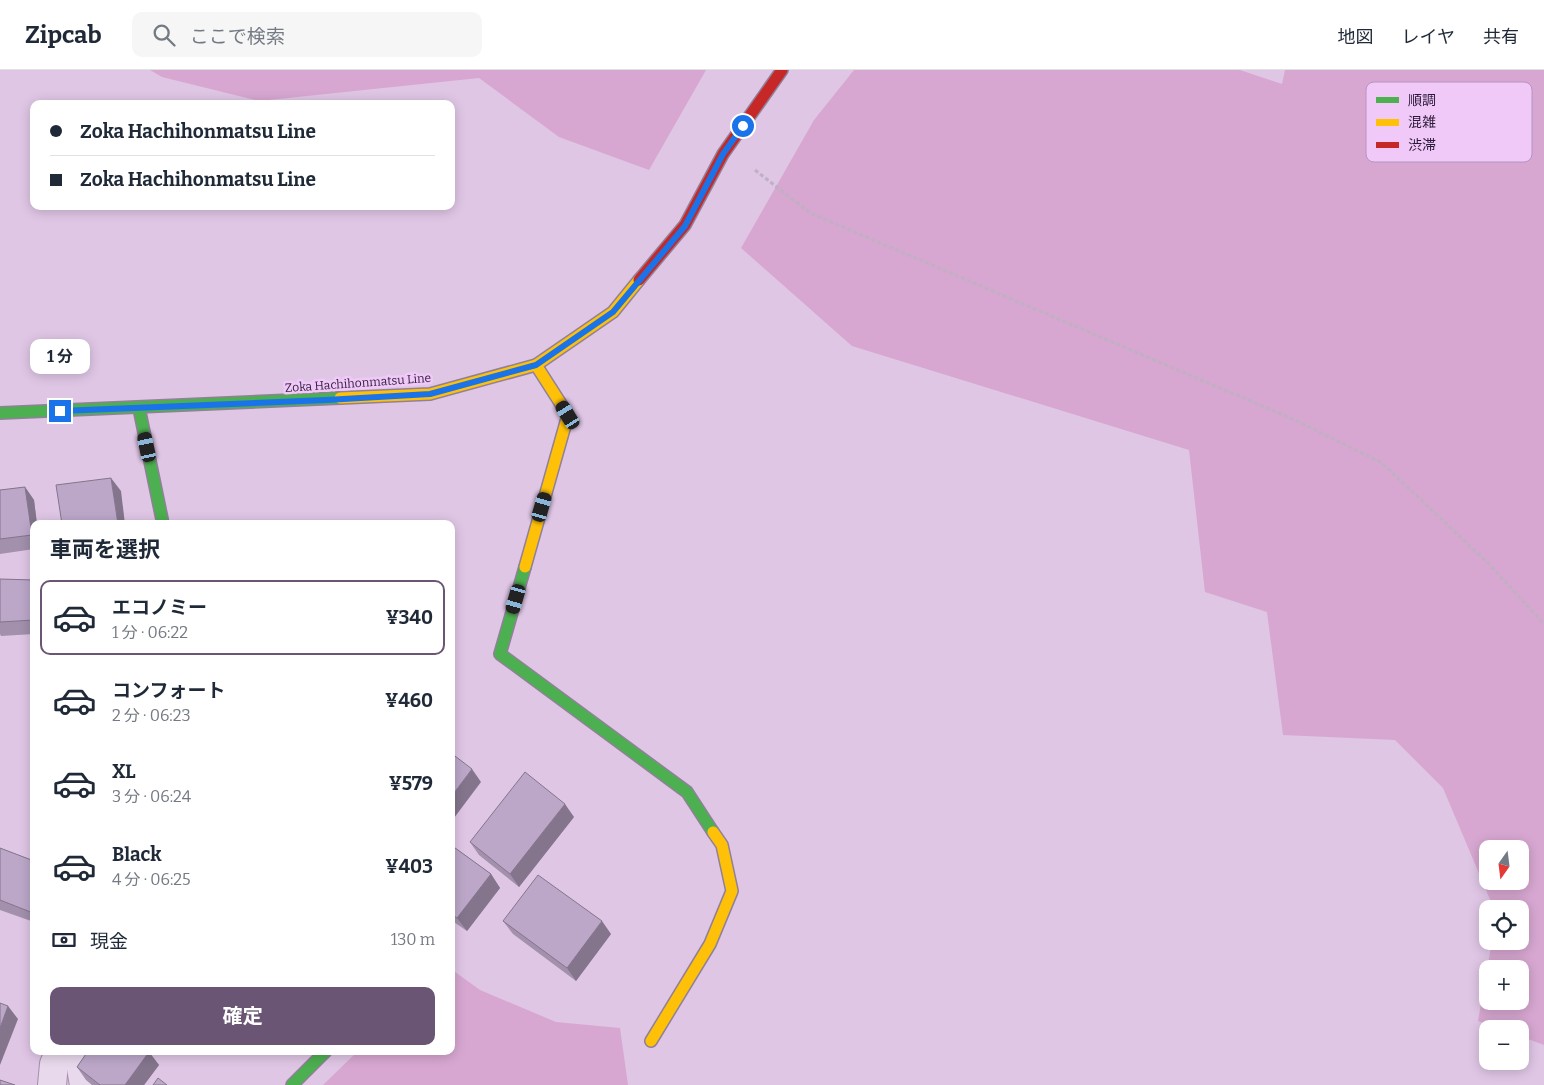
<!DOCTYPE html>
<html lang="ja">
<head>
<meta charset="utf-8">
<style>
  :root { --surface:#fff; --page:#f6f6f7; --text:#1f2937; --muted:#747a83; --line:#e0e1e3; --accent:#6a5674 }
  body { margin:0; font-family:Bitter,"Noto Sans JP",serif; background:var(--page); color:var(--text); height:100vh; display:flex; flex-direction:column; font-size:19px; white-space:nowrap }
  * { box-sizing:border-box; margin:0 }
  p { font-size:16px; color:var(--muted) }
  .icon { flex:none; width:28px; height:28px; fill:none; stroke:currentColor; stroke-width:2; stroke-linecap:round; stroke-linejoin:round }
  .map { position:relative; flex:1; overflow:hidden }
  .side { position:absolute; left:30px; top:450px; width:425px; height:535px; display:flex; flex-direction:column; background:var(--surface); border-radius:10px; box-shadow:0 2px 12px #0003 }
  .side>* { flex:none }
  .hud { position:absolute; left:30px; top:30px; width:425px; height:110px; border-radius:10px; box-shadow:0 2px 12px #0003; display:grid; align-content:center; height:110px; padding:0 20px; background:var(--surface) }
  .needle { width:32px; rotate:194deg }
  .tools { position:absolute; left:1479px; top:770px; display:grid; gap:10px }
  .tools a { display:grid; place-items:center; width:50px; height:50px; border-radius:10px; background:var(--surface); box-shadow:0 2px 12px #0003; font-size:25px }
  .end { position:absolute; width:22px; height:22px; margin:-11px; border:6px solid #1a73e8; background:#fff; box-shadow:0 0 0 2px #fff }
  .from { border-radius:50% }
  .bubble { position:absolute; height:35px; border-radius:10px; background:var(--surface); box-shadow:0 2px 12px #0003; font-size:16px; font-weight:700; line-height:35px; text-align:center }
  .car { position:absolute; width:15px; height:30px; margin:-15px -8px; border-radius:6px; box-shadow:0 0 4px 1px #0007; background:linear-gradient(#222 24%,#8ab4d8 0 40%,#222 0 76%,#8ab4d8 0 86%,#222 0) }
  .hud b { display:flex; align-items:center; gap:18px; height:48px; font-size:19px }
  .hud b+b { border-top:1px solid var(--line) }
  .hud i { width:12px; height:12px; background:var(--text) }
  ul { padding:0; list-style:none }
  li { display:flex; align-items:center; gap:15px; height:75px; margin:0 10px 8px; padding:0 10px; border:2px solid transparent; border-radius:10px }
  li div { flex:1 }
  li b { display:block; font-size:19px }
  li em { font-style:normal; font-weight:700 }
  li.current { border-color:var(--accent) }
  li>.icon { width:45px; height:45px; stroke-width:1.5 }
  h2 { padding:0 20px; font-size:22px; line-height:60px }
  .pay { display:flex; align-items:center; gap:12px; height:55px; padding:0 20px; font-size:19px }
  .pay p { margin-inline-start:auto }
  .cta { display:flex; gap:10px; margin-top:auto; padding:10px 20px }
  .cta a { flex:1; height:58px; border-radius:10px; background:var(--accent); color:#fff; font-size:20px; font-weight:700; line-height:58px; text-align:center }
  header { display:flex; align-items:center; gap:30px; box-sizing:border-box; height:70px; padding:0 25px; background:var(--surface); border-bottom:1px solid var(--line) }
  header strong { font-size:24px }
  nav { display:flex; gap:28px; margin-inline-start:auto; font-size:18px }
  .search { width:350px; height:45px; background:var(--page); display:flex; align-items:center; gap:12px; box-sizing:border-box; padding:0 18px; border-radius:10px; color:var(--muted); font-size:19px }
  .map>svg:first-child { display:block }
  .green { fill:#d7a7d1; fill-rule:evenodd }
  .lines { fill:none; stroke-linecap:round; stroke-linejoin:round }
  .street-casing { stroke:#a290a9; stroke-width:30 }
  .fast-casing { stroke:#918099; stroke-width:14 }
  .slow-casing { stroke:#918099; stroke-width:14 }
  .jam-casing { stroke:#918099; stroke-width:14 }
  .path { stroke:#bfb0c4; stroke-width:3; stroke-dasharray:4 2.5; stroke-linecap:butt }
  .street { stroke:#e8d9ec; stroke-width:28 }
  .fast { stroke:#4caf50; stroke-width:11 }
  .slow { stroke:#ffc107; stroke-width:11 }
  .jam { stroke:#c62828; stroke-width:11 }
  .wall { fill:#a290ad }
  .shaded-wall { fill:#84758d }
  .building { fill:#bca7c9; stroke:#84758d }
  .route { stroke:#1a73e8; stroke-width:6 }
  .labels { text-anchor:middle; stroke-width:5; stroke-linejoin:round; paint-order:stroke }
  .street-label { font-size:12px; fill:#2b1937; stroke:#f0c9f9 }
  .key { fill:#f0c9f9; stroke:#b594bf; stroke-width:1 }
  .key-label { font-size:14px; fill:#2b1937 }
</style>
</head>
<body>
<header>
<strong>Zipcab</strong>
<div class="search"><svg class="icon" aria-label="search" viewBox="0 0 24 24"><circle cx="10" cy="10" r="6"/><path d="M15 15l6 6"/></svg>ここで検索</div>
<nav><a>地図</a><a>レイヤ</a><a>共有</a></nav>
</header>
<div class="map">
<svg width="1544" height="1015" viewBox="0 0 1544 1015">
  <rect width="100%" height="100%" fill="#dfc6e5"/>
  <!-- green -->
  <g class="green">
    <path d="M 150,0 L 706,0 L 649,100 L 559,67 L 479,8 L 259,31 L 162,7 Z"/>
    <path d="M 854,0 L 1240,0 L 1282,14 L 1285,0 L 1544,0 L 1544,975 L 1520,966 L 1520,959 L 1499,959 L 1478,951 L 1492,871 L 1520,871 L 1520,839 L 1494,839 L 1443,718 L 1395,670 L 1283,665 L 1267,542 L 1205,522 L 1189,380 L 852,276 L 741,178 L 814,50 ZM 1488,779 L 1520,779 L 1520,811 L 1488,811 ZM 1488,899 L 1520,899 L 1520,931 L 1488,931 Z"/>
    <path d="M 451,899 L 480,920 L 556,952 L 620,958 L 628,1015 L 323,1015 L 358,981 L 451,981 Z"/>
  </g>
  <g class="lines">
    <!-- street casing -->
    <g class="street-casing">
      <g id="street">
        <path d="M 52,1015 L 54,994 L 60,981"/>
        <path d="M 84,1015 L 80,992 L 85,981"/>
      </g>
    </g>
    <!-- fast casing -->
    <g class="fast-casing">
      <g id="fast">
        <path d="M 139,338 L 163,454"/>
        <path d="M 0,343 L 340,328"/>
        <path d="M 525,497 L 500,584 L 687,722 L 713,762"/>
        <path d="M 292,1015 L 326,981"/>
      </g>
    </g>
    <!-- slow casing -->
    <g class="slow-casing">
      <g id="slow">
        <path d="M 340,328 L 430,324 L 536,295 L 613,242 L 639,210"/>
        <path d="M 525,497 L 568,345 L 536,295"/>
        <path d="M 651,971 L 710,874 L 732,821 L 722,775 L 713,762"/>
      </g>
    </g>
    <!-- jam casing -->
    <g class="jam-casing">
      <path id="jam" d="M 639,210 L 685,155 L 723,84 L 782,0"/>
    </g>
    <!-- path -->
    <path class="path" d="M 755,100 L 810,143 L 1295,350 L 1382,393 L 1490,495 L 1544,554"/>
    <!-- street -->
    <use href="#street" class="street"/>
    <!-- fast -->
    <use href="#fast" class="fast"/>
    <!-- slow -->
    <use href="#slow" class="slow"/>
    <!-- jam -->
    <use href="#jam" class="jam"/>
  </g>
  <!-- wall -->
  <g class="wall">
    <path d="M 25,417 L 34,430 L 37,454 L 34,454 L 34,479 L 0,484 L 0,420 Z"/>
    <path d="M 0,509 L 34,510 L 34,564 L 1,566 L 0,564 Z"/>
    <path d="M 574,747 L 519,817 L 479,785 L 470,772 Z"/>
    <path d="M 451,775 L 491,804 L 500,818 L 467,861 L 451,850 Z"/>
    <path d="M 0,778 L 34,791 L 34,852 L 0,840 Z"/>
    <path d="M 503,851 L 611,864 L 576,911 L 513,864 Z"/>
    <path d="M 149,982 L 159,995 L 144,1015 L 92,1015 L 86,1010 L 77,997 Z"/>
  </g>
  <!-- shaded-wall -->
  <g class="shaded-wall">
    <path d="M 111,408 L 121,421 L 125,454 L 118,454 Z"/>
    <path d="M 25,417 L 34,430 L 37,454 L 34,454 L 34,468 L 32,465 Z"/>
    <path d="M 472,699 L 481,712 L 451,752 L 451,727 Z"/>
    <path d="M 565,734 L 574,747 L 519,817 L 510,804 Z"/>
    <path d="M 491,804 L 500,818 L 467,861 L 457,848 Z"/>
    <path d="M 602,851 L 611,864 L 576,911 L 567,898 Z"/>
    <path d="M 8,936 L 18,949 L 0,995 L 0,958 Z"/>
    <path d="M 149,982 L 159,995 L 144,1015 L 125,1015 Z"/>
  </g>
  <!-- building -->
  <g class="building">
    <path d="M 111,408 L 118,454 L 62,454 L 56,415 Z"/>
    <path d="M 25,417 L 32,465 L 0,469 L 0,420 Z"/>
    <path d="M 0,509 L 34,510 L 34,550 L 0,552 Z"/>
    <path d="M 451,683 L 472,699 L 451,727 Z"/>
    <path d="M 525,702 L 565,734 L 510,804 L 470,772 Z"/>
    <path d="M 451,775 L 491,804 L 457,848 L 451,844 Z"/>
    <path d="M 0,778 L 34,791 L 33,843 L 0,830 Z"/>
    <path d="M 538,805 L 602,851 L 567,898 L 503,851 Z"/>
    <path d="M 0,933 L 8,936 L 0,958 Z"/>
    <path d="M 88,981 L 148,981 L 149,982 L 125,1015 L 100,1015 L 77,997 Z"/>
    <path d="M 158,1008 L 167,1015 L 153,1015 Z"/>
    <path d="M 0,1010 L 15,1015 L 0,1015 Z"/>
  </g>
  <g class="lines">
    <!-- route -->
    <path class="route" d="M 60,341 L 326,330 L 430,324 L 536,295 L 613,242 L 685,156 L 723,84 L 743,56"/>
  </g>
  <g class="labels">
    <!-- street labels -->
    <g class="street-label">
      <text transform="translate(358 313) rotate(-4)" y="4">Zoka Hachihonmatsu Line</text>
    </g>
  </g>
  <!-- legend -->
  <rect x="1366" y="12" width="166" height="80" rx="8" class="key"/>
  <rect x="1376" y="27" width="23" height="6" fill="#4caf50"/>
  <rect x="1376" y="49" width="23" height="7" fill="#ffc107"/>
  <rect x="1376" y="72" width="23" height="6" fill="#c62828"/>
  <g class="key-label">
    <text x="1408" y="35">順調</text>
    <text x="1408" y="57">混雑</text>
    <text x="1408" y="80">渋滞</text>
  </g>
</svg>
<div class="tools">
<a><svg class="needle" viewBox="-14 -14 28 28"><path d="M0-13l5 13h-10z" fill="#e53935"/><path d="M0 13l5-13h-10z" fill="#747a83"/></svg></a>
<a><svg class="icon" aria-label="locate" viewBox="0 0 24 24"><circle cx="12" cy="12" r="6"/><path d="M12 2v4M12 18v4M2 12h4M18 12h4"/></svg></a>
<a>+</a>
<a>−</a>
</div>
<i class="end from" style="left:743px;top:56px"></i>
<i class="end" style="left:60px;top:341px"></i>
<div class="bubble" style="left:30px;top:269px;width:60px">1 分</div>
<i class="car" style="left:568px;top:345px;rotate:328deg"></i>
<i class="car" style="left:147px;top:377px;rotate:348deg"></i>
<i class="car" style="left:542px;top:437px;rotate:16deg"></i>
<i class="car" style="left:516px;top:529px;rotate:196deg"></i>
<div class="hud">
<b><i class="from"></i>Zoka Hachihonmatsu Line</b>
<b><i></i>Zoka Hachihonmatsu Line</b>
</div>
<section class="side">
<h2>車両を選択</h2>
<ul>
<li class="current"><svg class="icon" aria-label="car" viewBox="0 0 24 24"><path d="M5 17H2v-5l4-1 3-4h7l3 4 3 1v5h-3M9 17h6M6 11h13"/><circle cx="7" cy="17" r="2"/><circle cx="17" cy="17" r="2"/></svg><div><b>エコノミー</b><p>1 分 · 06:22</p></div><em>¥340</em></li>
<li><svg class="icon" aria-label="car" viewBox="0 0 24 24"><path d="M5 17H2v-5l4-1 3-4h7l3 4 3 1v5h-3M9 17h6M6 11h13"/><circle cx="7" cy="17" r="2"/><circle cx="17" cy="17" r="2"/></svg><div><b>コンフォート</b><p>2 分 · 06:23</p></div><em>¥460</em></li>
<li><svg class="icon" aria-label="car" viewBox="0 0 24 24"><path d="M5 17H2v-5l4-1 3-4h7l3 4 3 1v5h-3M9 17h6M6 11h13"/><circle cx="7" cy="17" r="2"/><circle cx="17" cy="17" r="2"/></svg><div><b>XL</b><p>3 分 · 06:24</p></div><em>¥579</em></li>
<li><svg class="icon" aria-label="car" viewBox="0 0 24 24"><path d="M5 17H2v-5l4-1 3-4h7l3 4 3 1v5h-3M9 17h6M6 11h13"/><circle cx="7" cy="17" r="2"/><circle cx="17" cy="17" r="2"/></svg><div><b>Black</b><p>4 分 · 06:25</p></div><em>¥403</em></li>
</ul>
<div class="pay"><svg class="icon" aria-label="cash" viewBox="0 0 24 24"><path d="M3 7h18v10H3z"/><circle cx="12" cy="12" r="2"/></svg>現金<p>130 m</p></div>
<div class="cta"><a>確定</a></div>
</section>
</div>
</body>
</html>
